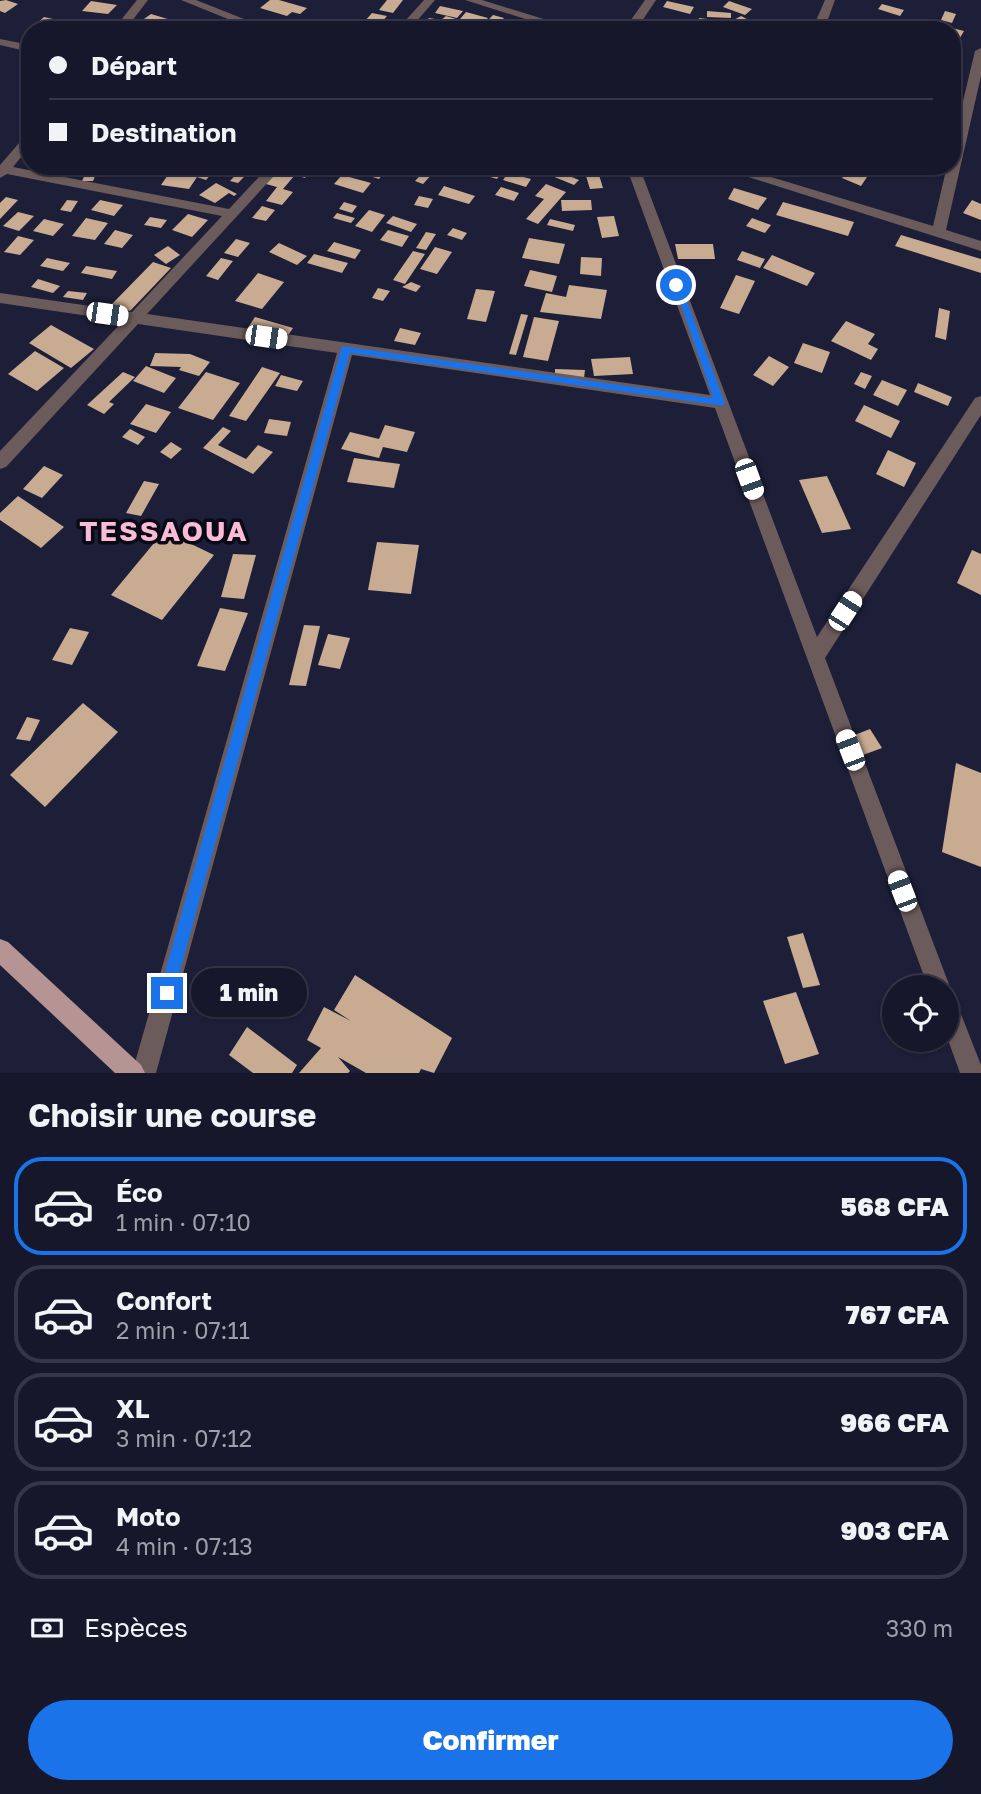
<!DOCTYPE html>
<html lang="fr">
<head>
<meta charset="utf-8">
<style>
  :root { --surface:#16172b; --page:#1f2033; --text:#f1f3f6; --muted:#9e9fa9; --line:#353647; --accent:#1a73e8 }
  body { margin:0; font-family:"Golos Text",sans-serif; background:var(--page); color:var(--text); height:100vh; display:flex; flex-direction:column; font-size:26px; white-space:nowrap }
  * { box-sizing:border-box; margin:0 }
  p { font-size:23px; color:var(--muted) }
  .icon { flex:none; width:38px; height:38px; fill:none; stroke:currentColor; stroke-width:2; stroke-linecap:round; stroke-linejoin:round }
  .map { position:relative; height:1073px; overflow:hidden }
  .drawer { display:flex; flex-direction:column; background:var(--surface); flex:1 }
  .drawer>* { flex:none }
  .hud { position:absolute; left:21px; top:21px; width:940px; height:154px; border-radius:28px; box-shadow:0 2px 5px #0004,0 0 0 2px var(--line); display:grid; align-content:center; height:154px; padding:0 28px; background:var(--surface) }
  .controls { position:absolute; left:882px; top:975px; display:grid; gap:14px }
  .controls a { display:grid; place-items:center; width:77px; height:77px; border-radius:50%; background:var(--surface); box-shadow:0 2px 5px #0004,0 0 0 2px var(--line); font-size:35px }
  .end { position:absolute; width:32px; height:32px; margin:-16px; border:9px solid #1a73e8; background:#fff; box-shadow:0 0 0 4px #fff }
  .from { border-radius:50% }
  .bubble { position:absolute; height:49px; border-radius:24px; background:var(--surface); box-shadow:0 2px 5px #0004,0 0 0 2px var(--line); font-size:23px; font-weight:800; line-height:49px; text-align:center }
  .car { position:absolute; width:21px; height:42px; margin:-21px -10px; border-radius:9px; box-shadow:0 0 5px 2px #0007; background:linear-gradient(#fff 24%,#345 0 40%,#fff 0 76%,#345 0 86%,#fff 0) }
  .hud b { display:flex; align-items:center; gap:24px; height:66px; font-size:26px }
  .hud b+b { border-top:2px solid var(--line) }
  .hud i { width:18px; height:18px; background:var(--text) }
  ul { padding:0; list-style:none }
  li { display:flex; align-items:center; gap:21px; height:98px; margin:0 14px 10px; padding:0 14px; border:4px solid var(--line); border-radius:28px }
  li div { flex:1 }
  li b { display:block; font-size:26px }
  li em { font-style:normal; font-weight:800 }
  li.active { border-color:var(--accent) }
  li>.icon { width:63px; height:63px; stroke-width:1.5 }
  h2 { padding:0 28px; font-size:32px; line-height:84px }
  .pay { display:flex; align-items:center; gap:18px; height:77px; padding:0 28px; font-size:26px }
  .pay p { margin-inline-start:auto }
  .button { display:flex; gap:14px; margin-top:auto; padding:14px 28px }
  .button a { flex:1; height:80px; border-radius:42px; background:var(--accent); color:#fff; font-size:28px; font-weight:800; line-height:80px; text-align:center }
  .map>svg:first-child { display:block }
  .building { fill:#c8ab91 }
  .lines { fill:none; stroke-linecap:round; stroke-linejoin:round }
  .minor { fill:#6c5b5b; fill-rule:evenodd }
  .primary { fill:#b79494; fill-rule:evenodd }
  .route { fill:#1a73e8 }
  .labels { text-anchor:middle; stroke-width:7; stroke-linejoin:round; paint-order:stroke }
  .district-label { font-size:28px; font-weight:bold; letter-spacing:2px; fill:#fabbd6; stroke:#090a16 }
</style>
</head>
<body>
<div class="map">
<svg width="981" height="1073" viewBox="0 0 981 1073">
  <rect width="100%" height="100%" fill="#1d1f39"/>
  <!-- building -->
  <g class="building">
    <path d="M 6,0 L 18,4 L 5,13 L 0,11 L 0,1 Z"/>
    <path d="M 270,0 L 279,0 L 307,8 L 300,14 L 292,12 L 287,16 L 260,8 Z"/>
    <path d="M 387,0 L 403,0 L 393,13 L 379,10 Z"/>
    <path d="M 91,1 L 117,5 L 108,14 L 82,11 Z"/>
    <path d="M 667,1 L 694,7 L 690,14 L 663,7 Z"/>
    <path d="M 729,1 L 752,9 L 745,15 L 723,7 Z"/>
    <path d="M 882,4 L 904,10 L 900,16 L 878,9 Z"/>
    <path d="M 440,6 L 463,11 L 457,18 L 435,13 Z"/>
    <path d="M 707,11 L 731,13 L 731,18 L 707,17 Z"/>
    <path d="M 945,11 L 956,14 L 952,23 L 941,20 Z"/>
    <path d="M 466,12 L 488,18 L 482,24 L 460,19 Z"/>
    <path d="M 372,13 L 387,16 L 375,30 L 357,30 Z"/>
    <path d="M 151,14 L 171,20 L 164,25 L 144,19 Z"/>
    <path d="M 493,15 L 504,18 L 493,30 L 479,30 Z"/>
    <path d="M 446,16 L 456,19 L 446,27 L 437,24 L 432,30 L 419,29 L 429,18 L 441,20 Z"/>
    <path d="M 741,16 L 768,30 L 735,30 L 725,25 Z"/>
    <path d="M 44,17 L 62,21 L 52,30 L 41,30 L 43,28 L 34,26 Z"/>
    <path d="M 699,18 L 724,21 L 723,30 L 697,30 Z"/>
    <path d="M 923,19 L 952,28 L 964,31 L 957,43 L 952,41 L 952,30 L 917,30 Z"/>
    <path d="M 653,21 L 682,26 L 681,30 L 650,30 Z"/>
    <path d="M 872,21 L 887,24 L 884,30 L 868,29 Z"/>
    <path d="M 89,166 L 99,167 L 93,181 L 82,181 Z"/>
    <path d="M 174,166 L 192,166 L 188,171 L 197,173 L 203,166 L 218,166 L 206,180 L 197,177 L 189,189 L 161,185 Z"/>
    <path d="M 244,166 L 253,168 L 238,183 L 230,181 Z"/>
    <path d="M 302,166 L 314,166 L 305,178 L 295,175 Z"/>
    <path d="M 361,166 L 372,166 L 386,171 L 379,179 L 356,172 Z"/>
    <path d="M 481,166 L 502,172 L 497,179 L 476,173 Z"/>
    <path d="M 428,167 L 436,170 L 423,184 L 415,181 Z"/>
    <path d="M 279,170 L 295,175 L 283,189 L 293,192 L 282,205 L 266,201 L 277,187 L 266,184 Z"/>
    <path d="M 848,170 L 867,177 L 861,186 L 842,178 Z"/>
    <path d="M 557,171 L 579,180 L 574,185 L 552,176 Z"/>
    <path d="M 508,173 L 531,179 L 526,187 L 503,180 Z"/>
    <path d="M 342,175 L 371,183 L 363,193 L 334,184 Z"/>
    <path d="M 599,175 L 603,188 L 590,189 L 586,176 Z"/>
    <path d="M 216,183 L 237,194 L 234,196 L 229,193 L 215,203 L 199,195 Z"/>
    <path d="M 546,184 L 566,192 L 538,224 L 526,219 L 544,199 L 535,196 Z"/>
    <path d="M 444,186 L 475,196 L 469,204 L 438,195 Z"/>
    <path d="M 501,187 L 519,193 L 514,201 L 495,195 Z"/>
    <path d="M 734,188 L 767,198 L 758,210 L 728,199 Z"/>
    <path d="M 419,196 L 433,199 L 428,208 L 414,205 Z"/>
    <path d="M 6,197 L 18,200 L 0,219 L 0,203 Z"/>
    <path d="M 67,200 L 78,201 L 71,212 L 60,210 Z"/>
    <path d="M 100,200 L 123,205 L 114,216 L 91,210 Z"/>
    <path d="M 561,200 L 591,200 L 592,210 L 562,211 Z"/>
    <path d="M 972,200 L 981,204 L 981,220 L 963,213 Z"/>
    <path d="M 344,202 L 357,206 L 352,213 L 339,209 Z"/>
    <path d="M 783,202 L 854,222 L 848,236 L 776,215 Z"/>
    <path d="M 262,206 L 275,210 L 266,221 L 252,218 Z"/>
    <path d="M 369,210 L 385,215 L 372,232 L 355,226 Z"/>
    <path d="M 18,212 L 34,216 L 19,231 L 3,226 Z"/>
    <path d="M 337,213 L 355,218 L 351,223 L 333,218 Z"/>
    <path d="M 188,214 L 208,220 L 192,237 L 172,230 Z"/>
    <path d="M 393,216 L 417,224 L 411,232 L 386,223 Z"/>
    <path d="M 614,216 L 619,236 L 602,238 L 597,217 Z"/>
    <path d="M 150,217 L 167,220 L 161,228 L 144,225 Z"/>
    <path d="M 86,218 L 108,223 L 95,240 L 72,236 Z"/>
    <path d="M 752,218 L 771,225 L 765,233 L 746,226 Z"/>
    <path d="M 44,219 L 64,224 L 53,236 L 33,231 Z"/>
    <path d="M 550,219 L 575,225 L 573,231 L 547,225 Z"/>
    <path d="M 453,228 L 467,233 L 462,240 L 447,235 Z"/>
    <path d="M 115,230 L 133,235 L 122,248 L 104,244 Z"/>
    <path d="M 388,230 L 409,236 L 402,247 L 380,240 Z"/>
    <path d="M 426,232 L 436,234 L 426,250 L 416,248 Z"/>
    <path d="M 901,235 L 981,259 L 981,273 L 895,246 Z"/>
    <path d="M 18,236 L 34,240 L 20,255 L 4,252 Z"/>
    <path d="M 529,238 L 565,244 L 559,264 L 522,258 Z"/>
    <path d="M 236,239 L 250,243 L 238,257 L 224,253 Z"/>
    <path d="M 334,242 L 361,250 L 355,259 L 327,251 Z"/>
    <path d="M 279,243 L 307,256 L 297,265 L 269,252 Z"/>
    <path d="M 675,244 L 713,244 L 715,259 L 678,259 Z"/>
    <path d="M 168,246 L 180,255 L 166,264 L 154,255 Z"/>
    <path d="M 435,247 L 452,252 L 437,274 L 420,269 Z"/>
    <path d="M 413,251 L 425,254 L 405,284 L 393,280 Z"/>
    <path d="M 742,251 L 765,259 L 760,268 L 737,260 Z"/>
    <path d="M 314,254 L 348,263 L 342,273 L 307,263 Z"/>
    <path d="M 772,255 L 815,273 L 807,286 L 763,268 Z"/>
    <path d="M 581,257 L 602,258 L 601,276 L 580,274 Z"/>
    <path d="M 47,258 L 70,263 L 63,271 L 40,266 Z"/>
    <path d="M 221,258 L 233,261 L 218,280 L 206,276 Z"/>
    <path d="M 153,262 L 171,268 L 130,311 L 112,304 Z"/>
    <path d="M 86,266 L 117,271 L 112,279 L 81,273 Z"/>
    <path d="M 530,270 L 557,276 L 552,292 L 524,286 Z"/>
    <path d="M 258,273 L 284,282 L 262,309 L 235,301 Z"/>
    <path d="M 736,275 L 755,281 L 739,314 L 720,308 Z"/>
    <path d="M 38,279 L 60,286 L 53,293 L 31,287 Z"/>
    <path d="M 411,282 L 421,286 L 416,292 L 402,287 Z"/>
    <path d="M 569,285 L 607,290 L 601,319 L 540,312 L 546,293 L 566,297 Z"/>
    <path d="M 378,288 L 390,291 L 383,301 L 372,298 Z"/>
    <path d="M 476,289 L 495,291 L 486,322 L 467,319 Z"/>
    <path d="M 68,291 L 87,293 L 83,300 L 63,297 Z"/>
    <path d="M 939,308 L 950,311 L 946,340 L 935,337 Z"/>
    <path d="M 521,314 L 528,315 L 516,355 L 509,354 Z"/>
    <path d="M 255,317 L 293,328 L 285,340 L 247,329 Z"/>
    <path d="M 534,317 L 559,321 L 548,361 L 523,357 Z"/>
    <path d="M 846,321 L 875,334 L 868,344 L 878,349 L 871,360 L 831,341 Z"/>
    <path d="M 51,325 L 94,349 L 71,368 L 29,343 Z"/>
    <path d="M 400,328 L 421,333 L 415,345 L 394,341 Z"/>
    <path d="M 803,343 L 830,352 L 822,373 L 794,363 Z"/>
    <path d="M 35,351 L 64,368 L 37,391 L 8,374 Z"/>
    <path d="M 155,353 L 190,354 L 210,362 L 199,376 L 179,370 L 181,367 L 150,366 Z"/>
    <path d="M 769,356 L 789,367 L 773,386 L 753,375 Z"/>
    <path d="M 630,357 L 633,374 L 594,376 L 591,359 Z"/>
    <path d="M 146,366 L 176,378 L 164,393 L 133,381 Z"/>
    <path d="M 262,367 L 280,373 L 246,421 L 229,416 Z"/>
    <path d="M 555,369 L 585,370 L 584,378 L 555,377 Z"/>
    <path d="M 123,372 L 135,377 L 109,402 L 114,404 L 104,414 L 87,405 Z"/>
    <path d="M 206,372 L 240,383 L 213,420 L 178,408 Z"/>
    <path d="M 861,372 L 872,376 L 865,389 L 854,384 Z"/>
    <path d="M 281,375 L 303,381 L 297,391 L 275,386 Z"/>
    <path d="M 882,380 L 907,390 L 898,406 L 873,395 Z"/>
    <path d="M 918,383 L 952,397 L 948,406 L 914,392 Z"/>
    <path d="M 146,404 L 171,412 L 156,433 L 130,424 Z"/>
    <path d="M 864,405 L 900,421 L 891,438 L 855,421 Z"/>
    <path d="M 269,419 L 291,422 L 287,436 L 264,433 Z"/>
    <path d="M 385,425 L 415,432 L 407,452 L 383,447 L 379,458 L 341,449 L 350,432 L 379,439 Z"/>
    <path d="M 223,427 L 231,431 L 218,445 L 246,459 L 258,445 L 273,452 L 253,474 L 203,448 Z"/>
    <path d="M 130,429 L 145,437 L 138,445 L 122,437 Z"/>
    <path d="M 171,442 L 182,449 L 171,459 L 160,452 Z"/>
    <path d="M 888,450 L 916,463 L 904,487 L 876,474 Z"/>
    <path d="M 354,458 L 400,464 L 394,488 L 347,482 Z"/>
    <path d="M 44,466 L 63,475 L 42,498 L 23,489 Z"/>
    <path d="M 827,476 L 851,529 L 822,533 L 799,480 Z"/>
    <path d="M 144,481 L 159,484 L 141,516 L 126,513 Z"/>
    <path d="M 18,496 L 64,527 L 41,548 L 0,520 L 0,513 Z"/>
    <path d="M 164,531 L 214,555 L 162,620 L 111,595 Z"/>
    <path d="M 377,542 L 419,545 L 411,594 L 368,590 Z"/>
    <path d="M 972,550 L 981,554 L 981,595 L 957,583 Z"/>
    <path d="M 233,554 L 256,555 L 244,599 L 221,597 Z"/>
    <path d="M 220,608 L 248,613 L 225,671 L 197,666 Z"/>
    <path d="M 304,625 L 320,626 L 306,686 L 289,685 Z"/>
    <path d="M 70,628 L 89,632 L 72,665 L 52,660 Z"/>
    <path d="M 328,634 L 350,638 L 340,669 L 318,665 Z"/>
    <path d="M 83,703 L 118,732 L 45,807 L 10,775 Z"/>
    <path d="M 27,717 L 40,720 L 30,741 L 16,739 Z"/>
    <path d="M 870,729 L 882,748 L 863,755 L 852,736 Z"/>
    <path d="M 956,763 L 981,773 L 981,867 L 942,852 Z"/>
    <path d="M 803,933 L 820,985 L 803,988 L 787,937 Z"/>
    <path d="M 355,975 L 452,1038 L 434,1073 L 421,1069 L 419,1073 L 366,1073 L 338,1057 L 350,1071 L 348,1073 L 299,1073 L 321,1048 L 307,1040 L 324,1007 L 351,1021 L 334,1010 Z"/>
    <path d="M 796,992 L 819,1054 L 785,1064 L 763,1001 Z"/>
    <path d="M 247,1027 L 297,1065 L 292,1073 L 253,1073 L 229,1055 Z"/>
  </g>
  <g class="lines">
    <!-- minor -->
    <g class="minor">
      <path d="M 137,0 L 148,0 L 125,30 L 113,30 Z"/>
      <path d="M 181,0 L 196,0 L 272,30 L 255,30 Z"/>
      <path d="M 424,0 L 435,0 L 409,30 L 397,30 Z"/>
      <path d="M 465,0 L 482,0 L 579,30 L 560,30 Z"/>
      <path d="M 645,0 L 656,0 L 636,30 L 624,30 Z"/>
      <path d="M 825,0 L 835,0 L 824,30 L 812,30 Z"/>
      <path d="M 0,39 L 30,45 L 30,52 L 0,45 Z"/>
      <path d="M 981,48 L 981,76 L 946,230 L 981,241 L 981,251 L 714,166 L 735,166 L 933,226 L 947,166 L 952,166 L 952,147 L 975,51 Z"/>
      <path d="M 30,134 L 30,146 L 13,167 L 229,209 L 269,166 L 283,166 L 147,314 L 710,395 L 626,166 L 639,166 L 817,637 L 975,398 L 981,396 L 981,415 L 825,658 L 950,987 L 947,995 L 947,987 L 928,987 L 715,408 L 352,355 L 156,1073 L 132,1073 L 337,353 L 138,324 L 6,467 L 0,469 L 0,451 L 123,321 L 0,303 L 0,293 L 132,312 L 222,216 L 7,174 L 0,178 L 0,165 L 26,135 Z"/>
      <path d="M 947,995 L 955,999 L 981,1065 L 981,1073 L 960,1073 L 947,1037 Z"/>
    </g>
    <!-- primary -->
    <path class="primary" d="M 0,939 L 8,942 L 141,1065 L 145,1073 L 115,1073 L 0,965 Z"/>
  </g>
  <!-- route -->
  <path class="route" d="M 673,282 L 681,285 L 725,403 L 724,406 L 350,353 L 174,993 L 172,998 L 167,1000 L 161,998 L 159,993 L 342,346 L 713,398 Z"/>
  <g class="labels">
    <!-- district labels -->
    <g class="district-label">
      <text x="164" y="541">TESSAOUA</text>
    </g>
  </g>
</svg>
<div class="controls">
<a><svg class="icon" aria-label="locate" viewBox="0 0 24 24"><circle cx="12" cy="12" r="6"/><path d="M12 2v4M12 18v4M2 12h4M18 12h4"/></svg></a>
</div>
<i class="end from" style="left:676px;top:285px"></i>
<i class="end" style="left:167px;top:993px"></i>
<div class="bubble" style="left:191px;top:968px;width:116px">1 min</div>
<i class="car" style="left:107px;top:314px;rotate:98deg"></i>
<i class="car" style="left:266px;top:337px;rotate:98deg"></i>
<i class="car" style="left:749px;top:479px;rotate:160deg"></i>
<i class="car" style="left:845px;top:611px;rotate:33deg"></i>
<i class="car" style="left:850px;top:750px;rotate:339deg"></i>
<i class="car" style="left:902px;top:891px;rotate:339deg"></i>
<div class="hud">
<b><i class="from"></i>Départ</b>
<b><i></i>Destination</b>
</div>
</div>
<section class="drawer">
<h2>Choisir une course</h2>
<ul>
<li class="active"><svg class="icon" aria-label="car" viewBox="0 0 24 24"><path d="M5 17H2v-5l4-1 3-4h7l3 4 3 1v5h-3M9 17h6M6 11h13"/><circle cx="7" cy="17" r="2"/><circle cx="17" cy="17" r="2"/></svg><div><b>Éco</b><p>1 min · 07:10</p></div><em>568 CFA</em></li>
<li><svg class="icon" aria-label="car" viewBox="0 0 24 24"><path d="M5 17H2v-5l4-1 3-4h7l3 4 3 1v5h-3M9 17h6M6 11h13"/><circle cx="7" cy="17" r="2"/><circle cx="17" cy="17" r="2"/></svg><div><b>Confort</b><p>2 min · 07:11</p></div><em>767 CFA</em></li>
<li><svg class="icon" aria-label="car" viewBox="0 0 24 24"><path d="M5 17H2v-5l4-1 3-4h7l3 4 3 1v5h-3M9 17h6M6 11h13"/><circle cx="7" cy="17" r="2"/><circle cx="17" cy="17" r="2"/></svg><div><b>XL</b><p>3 min · 07:12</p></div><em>966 CFA</em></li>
<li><svg class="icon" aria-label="car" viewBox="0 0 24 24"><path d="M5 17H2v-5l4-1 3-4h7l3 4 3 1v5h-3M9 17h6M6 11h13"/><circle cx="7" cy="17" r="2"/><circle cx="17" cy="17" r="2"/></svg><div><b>Moto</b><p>4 min · 07:13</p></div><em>903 CFA</em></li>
</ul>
<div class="pay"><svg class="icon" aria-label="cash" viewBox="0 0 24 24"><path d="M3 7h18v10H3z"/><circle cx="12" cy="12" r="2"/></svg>Espèces<p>330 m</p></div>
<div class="button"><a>Confirmer</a></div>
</section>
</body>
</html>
